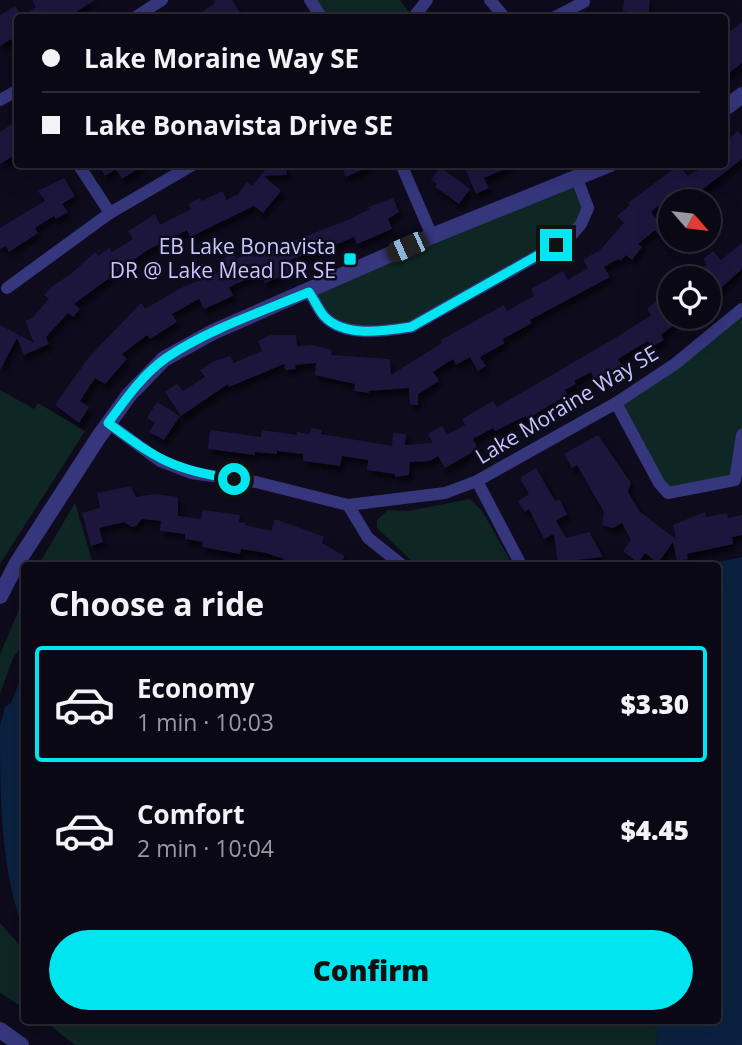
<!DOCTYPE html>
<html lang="en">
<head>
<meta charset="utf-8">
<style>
  :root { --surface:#0a0815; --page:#13111e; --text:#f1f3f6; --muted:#999aa0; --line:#2a2934; --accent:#00e6f1 }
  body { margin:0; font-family:"Open Sans",sans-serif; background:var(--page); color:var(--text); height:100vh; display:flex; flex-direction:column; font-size:26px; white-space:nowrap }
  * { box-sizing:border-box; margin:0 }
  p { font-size:23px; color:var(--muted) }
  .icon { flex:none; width:38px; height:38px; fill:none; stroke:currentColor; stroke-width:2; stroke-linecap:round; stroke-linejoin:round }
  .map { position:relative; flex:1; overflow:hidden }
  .sheet { position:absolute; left:21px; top:562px; width:700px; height:462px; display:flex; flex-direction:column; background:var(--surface); border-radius:7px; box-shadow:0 7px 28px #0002,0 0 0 2px var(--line) }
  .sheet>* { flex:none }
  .hud { position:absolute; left:14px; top:14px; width:714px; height:154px; border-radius:7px; box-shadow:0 7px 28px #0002,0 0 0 2px var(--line); display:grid; align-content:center; height:154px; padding:0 28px; background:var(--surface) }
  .needle { width:46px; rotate:118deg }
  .controls { position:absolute; left:658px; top:189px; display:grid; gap:14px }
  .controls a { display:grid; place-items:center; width:63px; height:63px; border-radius:50%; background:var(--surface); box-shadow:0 7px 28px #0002,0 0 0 2px var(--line); font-size:35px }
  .end { position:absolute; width:32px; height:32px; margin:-16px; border:9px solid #00e6f1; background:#111; box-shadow:0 0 0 4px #111 }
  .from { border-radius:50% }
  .car { position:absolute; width:21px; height:42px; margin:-21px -10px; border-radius:9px; box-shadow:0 0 5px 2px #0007; background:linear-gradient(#222 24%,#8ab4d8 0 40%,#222 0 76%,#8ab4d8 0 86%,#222 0) }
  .hud b { display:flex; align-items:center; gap:24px; height:66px; font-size:26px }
  .hud b+b { border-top:2px solid var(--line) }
  .hud i { width:18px; height:18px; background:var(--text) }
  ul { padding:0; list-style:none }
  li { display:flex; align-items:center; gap:21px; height:116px; margin:0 14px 10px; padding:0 14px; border:4px solid transparent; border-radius:7px }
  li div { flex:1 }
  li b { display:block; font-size:26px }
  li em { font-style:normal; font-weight:800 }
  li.active { border-color:var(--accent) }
  li>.icon { width:63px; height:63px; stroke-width:1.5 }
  h2 { padding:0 28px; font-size:32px; line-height:84px }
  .cta { display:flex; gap:14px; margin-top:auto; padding:14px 28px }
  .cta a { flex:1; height:80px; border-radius:42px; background:var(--accent); color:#111; font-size:28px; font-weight:800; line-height:80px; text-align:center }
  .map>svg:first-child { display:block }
  .green { fill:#0e2624 }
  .water { fill:#0a2240 }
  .building { fill:#1c163d; filter:url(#shadow) }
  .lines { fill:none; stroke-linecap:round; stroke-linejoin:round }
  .minor { stroke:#35367c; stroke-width:12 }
  .tertiary { stroke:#35367c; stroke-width:16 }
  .route { stroke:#00e6f1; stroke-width:9 }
  .poi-dot { fill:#00e6f1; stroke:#0d0b1c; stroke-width:2.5 }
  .labels { text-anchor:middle; stroke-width:5; stroke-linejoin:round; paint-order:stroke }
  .poi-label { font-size:21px; fill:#c9c6ff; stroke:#0d0b1c; text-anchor:end }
  .street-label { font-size:21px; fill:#c9c6ff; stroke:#0d0b1c }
</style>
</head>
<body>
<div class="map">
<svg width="742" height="1045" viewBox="0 0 742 1045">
  <defs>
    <filter id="shadow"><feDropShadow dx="3.5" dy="5.5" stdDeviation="2" flood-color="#0009"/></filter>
  </defs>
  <rect width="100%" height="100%" fill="#0d0b1c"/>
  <!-- green -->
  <g class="green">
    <path d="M 312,0 L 400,0 L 413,17 L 322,17 Z"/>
    <path d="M 577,179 L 588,208 L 581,224 L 411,327 L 341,327 L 309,292 Z"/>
    <path d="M 742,309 L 742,435 L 735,480 L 668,493 L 616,403 Z"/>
    <path d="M 0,390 L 34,409 L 38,403 L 85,431 L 0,564 Z"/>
    <path d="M 470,499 L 482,511 L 509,558 L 508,565 L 416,565 L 377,528 L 377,520 L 388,510 L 408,511 Z"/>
    <path d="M 75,503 L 93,564 L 39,565 L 39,564 Z"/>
    <path d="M 24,598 L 24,643 L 13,658 L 0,694 L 0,654 Z"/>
    <path d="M 0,923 L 24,950 L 24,1008 L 0,993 Z"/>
    <path d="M 43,1020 L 653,1020 L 658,1036 L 656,1045 L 75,1045 Z"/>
  </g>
  <!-- water -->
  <g class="water">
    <path d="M 742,557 L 742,1045 L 656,1045 L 658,1036 L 653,1020 L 718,1020 L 718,565 L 704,565 Z"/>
    <path d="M 24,670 L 24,930 C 0,871 0,792 0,726 L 5,707 L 11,703 Z"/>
  </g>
  <!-- building -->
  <g class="building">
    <path d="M 32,0 L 95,0 L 66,18 L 18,18 L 18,49 L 11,39 L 0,46 L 0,15 L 15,6 L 22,16 L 36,7 Z"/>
    <path d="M 213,0 L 232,0 L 243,18 L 193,18 L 215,3 Z"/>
    <path d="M 624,0 L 650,0 L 648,18 L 633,18 L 634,13 L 623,11 Z"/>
    <path d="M 742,22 L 742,63 L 724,77 L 724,36 Z"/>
    <path d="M 13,123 L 18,130 L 18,153 L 0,164 L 0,132 Z"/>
    <path d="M 738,131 L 742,136 L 742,159 L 690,199 L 680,188 L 651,212 L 666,230 L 670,226 L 670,249 L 655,230 L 638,244 L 642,247 L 632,260 L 626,255 L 621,261 L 618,259 L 604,267 L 610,277 L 530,320 L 532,323 L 503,339 L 505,343 L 480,357 L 486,366 L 478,371 L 470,357 L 456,365 L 453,359 L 433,372 L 439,381 L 418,394 L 418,405 L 410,405 L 409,388 L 369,391 L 369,393 L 354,391 L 355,384 L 315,375 L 316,363 L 295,365 L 296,369 L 285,370 L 284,364 L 229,387 L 228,384 L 181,416 L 165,392 L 177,384 L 183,391 L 185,390 L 205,377 L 200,370 L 212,362 L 230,356 L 234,363 L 262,351 L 258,341 L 271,335 L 296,335 L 297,346 L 311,345 L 332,350 L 331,355 L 390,359 L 391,375 L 442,343 L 441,340 L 504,305 L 507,311 L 534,296 L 531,289 L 563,271 L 568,280 L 588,268 L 583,260 L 600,250 L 624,223 L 617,216 L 630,205 L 628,203 L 679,165 L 688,176 L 708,164 L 724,164 L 724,143 Z"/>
    <path d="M 98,164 L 145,164 L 122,179 L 116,169 L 105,176 Z"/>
    <path d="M 270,164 L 286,164 L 287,175 L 264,176 L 281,191 L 263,213 L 254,206 L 190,237 L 187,230 L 146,251 L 74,304 L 80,309 L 73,317 L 68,313 L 46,337 L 49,344 L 24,355 L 17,338 L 0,370 L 0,325 L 34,343 L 25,321 L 32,318 L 49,299 L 44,295 L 54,285 L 71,274 L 95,252 L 98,256 L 109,248 L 112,252 L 133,239 L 128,231 L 155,214 L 160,224 L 164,223 L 191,209 L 188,204 L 200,198 L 202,201 L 222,191 L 227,200 L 238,194 L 247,182 L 252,186 Z"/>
    <path d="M 341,164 L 375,164 L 346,177 Z"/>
    <path d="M 463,164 L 516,164 L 484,178 L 489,188 L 476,194 Z"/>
    <path d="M 440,167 L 470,189 L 459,204 L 435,187 L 437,184 L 431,180 Z"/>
    <path d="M 64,178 L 75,196 L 62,204 L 68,212 L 56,219 L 54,216 L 35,228 L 38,233 L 9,252 L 6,246 L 0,249 L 0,228 L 45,201 L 38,191 Z"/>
    <path d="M 393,198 L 399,212 L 388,219 L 392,229 L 357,244 L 354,237 L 309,256 L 308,253 L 289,261 L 294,271 L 265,283 L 261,275 L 247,279 L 229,287 L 233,296 L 204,309 L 199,299 L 172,314 L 177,322 L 150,339 L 147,335 L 122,354 L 127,359 L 105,384 L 95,378 L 80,401 L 89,407 L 79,423 L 55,405 L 89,357 L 141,303 L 145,309 L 183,287 L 228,268 L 224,258 L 234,254 L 236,259 L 252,252 L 253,257 L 350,219 L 369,209 L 368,207 Z"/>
    <path d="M 742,243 L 742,269 L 709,299 L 709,278 L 690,278 L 706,265 L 704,258 L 713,251 L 721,260 Z"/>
    <path d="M 670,289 L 670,317 L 675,324 L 661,335 L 664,340 L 652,347 L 648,341 L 618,359 L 623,367 L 596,382 L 591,372 L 574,381 L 576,384 L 565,390 L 567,395 L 527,419 L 526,416 L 495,431 L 493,428 L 473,439 L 478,449 L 445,468 L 438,456 L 430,461 L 410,462 L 409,475 L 395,477 L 395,474 L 367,470 L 368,460 L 342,456 L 340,466 L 303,461 L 303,454 L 277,451 L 277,454 L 255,452 L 255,455 L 208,449 L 210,430 L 261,437 L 262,430 L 297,435 L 297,432 L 310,434 L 311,428 L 322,430 L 321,434 L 392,446 L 393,433 L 406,434 L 405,445 L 433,443 L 428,434 L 442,426 L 447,435 L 465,425 L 462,419 L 493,401 L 497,407 L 617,337 L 651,315 L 647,309 Z"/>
    <path d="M 157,402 L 180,416 L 164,440 L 149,432 L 155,423 L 147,418 Z"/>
    <path d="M 598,435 L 631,483 L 628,492 L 640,512 L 676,539 L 673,525 L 705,512 L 706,517 L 727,513 L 728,518 L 742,515 L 742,535 L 732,537 L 733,544 L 687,554 L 688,559 L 677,561 L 673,542 L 658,563 L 645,553 L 638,563 L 623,551 L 631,540 L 622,523 L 613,528 L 602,525 L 604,512 L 577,465 L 572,468 L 564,454 Z"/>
    <path d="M 536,468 L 555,501 L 559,499 L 567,514 L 556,521 L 566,538 L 589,532 L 603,557 L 576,560 L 577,565 L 558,565 L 554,534 L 544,539 L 529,509 L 525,512 L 518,501 L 529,494 L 520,478 Z"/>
    <path d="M 131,486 L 136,497 L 155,494 L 178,497 L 178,516 L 201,519 L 203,510 L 240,515 L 239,522 L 245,523 L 245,525 L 271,531 L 275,519 L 324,537 L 322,543 L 345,556 L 340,565 L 282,565 L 284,559 L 266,553 L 241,549 L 240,554 L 202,547 L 203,542 L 185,539 L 185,534 L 160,531 L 161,521 L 142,519 L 136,526 L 131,527 L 124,522 L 99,528 L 103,542 L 91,546 L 82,513 L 100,508 L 97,493 Z"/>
  </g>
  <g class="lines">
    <!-- minor -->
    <g class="minor">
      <path d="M 310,0 L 322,18"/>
      <path d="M 490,0 L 505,18"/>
      <path d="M 134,18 L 162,0"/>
      <path d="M 413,18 L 427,0"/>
      <path d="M 553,18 L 584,2"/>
      <path d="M 0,100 L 18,90"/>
      <path d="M 78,164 L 110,213"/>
      <path d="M 401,164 L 432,236"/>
      <path d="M 7,288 L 110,213 L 194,164"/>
      <path d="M 309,292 C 314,299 318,309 324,316 C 344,338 385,331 411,327 L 569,238 L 581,224 L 588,208 L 577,179"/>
      <path d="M 616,403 L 659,483 L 668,493 L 735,480 L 742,435"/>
      <path d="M 108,423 L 160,461 L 191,473 L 256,482 L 348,505 L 445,493 L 477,481 L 616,403 L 675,364 L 742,309"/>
      <path d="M 477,481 L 521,565"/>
      <path d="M 348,505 L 368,538 L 402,565"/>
    </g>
    <!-- tertiary -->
    <g class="tertiary">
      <path d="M 724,109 L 742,95"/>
      <path d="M 0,596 L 17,563 L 98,438 L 129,395 L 164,359 L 213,332 L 432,236 L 610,164"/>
      <path d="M 0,1030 L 21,1045"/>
    </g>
  </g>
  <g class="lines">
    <!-- route -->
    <path class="route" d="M 234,479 C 173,470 157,459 108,423 C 125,400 142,375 166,358 C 209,329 261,312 309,292 C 314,299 318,309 324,316 C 344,338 385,331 411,327 L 556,245"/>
  </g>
  <!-- markers -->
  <rect class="poi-dot" x="343" y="252" width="14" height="14" rx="3.5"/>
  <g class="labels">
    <!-- poi labels -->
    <g class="poi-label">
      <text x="336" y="254">EB Lake Bonavista<tspan x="336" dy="24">DR @ Lake Mead DR SE</tspan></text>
    </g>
    <!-- street labels -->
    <g class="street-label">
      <text transform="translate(567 405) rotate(-31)" y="7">Lake Moraine Way SE</text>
    </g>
  </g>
</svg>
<div class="controls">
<a><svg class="needle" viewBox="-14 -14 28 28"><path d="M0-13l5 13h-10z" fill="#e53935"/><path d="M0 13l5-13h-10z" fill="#999aa0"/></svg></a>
<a><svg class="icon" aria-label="locate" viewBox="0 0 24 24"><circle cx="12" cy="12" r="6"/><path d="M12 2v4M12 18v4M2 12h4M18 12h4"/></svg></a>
</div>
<i class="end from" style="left:234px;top:479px"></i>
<i class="end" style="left:556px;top:245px"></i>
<i class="car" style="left:407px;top:247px;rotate:246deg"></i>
<div class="hud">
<b><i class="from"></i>Lake Moraine Way SE</b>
<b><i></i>Lake Bonavista Drive SE</b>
</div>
<section class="sheet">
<h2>Choose a ride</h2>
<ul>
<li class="active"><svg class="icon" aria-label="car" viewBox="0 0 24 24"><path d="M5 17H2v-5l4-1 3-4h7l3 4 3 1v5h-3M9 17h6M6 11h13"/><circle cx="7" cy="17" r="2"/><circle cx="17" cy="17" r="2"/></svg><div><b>Economy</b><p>1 min · 10:03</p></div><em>$3.30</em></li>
<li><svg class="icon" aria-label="car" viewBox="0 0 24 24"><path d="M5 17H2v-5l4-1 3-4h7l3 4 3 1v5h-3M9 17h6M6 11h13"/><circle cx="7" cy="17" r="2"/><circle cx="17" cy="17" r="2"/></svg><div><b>Comfort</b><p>2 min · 10:04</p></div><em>$4.45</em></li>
</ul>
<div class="cta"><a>Confirm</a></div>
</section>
</div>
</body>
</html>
